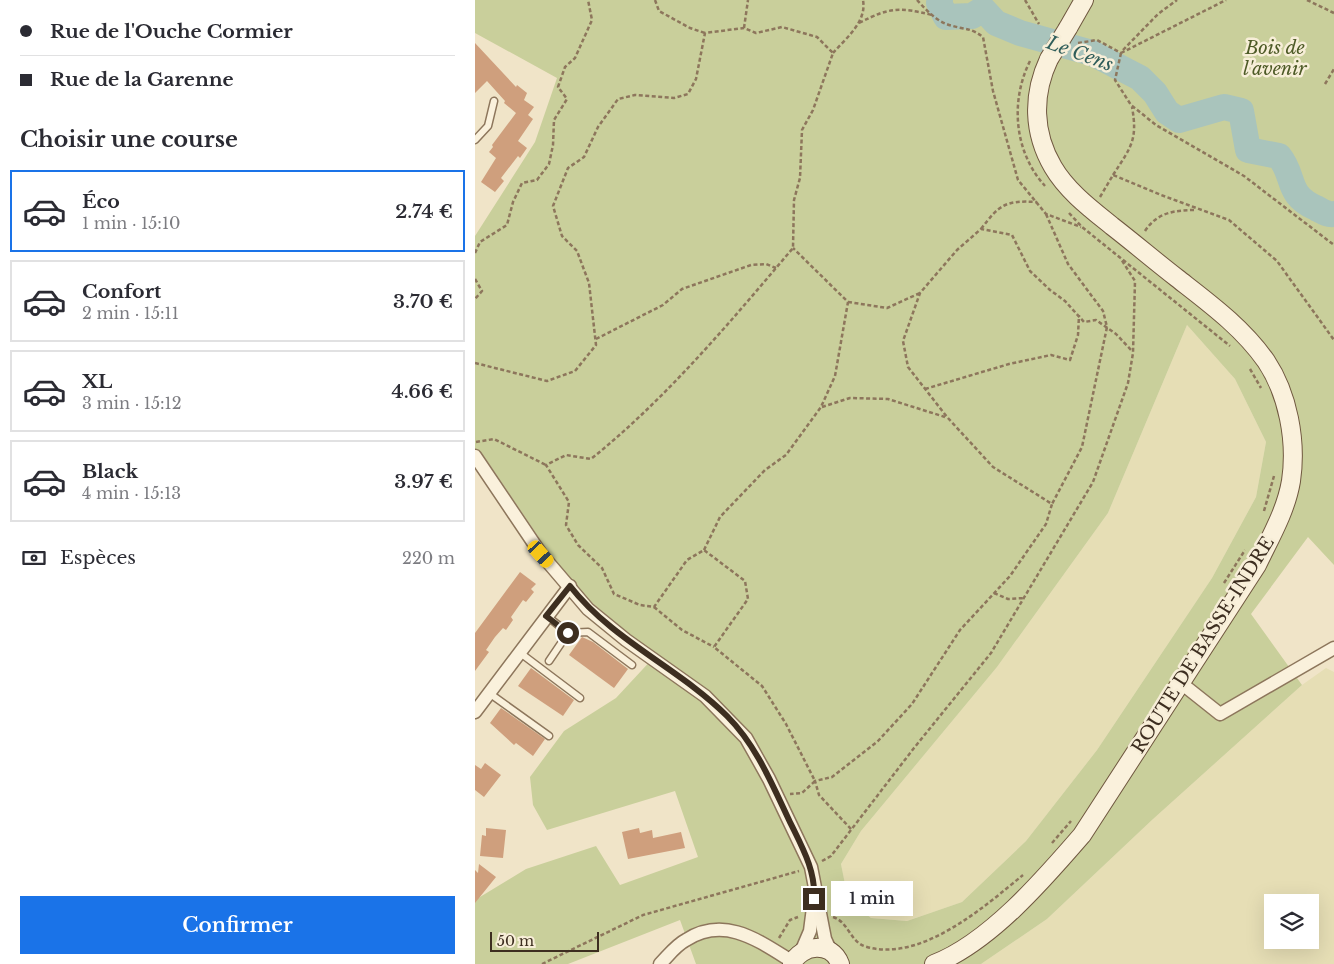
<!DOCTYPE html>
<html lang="fr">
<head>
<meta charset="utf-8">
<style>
  :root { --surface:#fff; --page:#f7f7f7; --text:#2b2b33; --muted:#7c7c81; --line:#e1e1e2; --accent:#1a73e8 }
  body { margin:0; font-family:"Libre Baskerville",serif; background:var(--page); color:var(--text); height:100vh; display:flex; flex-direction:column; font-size:19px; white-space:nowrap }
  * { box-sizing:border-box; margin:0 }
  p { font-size:16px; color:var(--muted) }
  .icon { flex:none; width:28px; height:28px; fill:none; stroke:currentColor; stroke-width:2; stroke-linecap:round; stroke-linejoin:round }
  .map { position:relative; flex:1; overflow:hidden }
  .panel { display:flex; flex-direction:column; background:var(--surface); width:475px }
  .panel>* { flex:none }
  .hud { display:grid; align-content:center; height:110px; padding:0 20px; background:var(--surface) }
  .tools { position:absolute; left:789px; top:894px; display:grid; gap:10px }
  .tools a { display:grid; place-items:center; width:55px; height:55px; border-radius:0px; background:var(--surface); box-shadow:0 5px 20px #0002; font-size:25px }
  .scale { position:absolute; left:15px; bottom:12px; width:109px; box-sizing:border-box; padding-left:5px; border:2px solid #3d2e20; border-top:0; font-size:14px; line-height:18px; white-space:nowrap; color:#3d2e20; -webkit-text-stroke:4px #f7eed8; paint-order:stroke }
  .end { position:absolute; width:22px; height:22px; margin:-11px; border:6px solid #3d2e20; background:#fff; box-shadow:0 0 0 2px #fff }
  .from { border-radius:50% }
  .bubble { position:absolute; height:35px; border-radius:0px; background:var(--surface); box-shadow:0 5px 20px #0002; font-size:16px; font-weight:600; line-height:35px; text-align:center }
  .car { position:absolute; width:15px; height:30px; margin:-15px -8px; border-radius:6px; box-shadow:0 0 4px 1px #0007; background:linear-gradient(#f5c518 24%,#345 0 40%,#f5c518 0 76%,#345 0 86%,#f5c518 0) }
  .hud b { display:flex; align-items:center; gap:18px; height:48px; font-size:19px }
  .hud b+b { border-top:1px solid var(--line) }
  .hud i { width:12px; height:12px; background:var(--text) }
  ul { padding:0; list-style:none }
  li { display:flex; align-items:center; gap:15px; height:82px; margin:0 10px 8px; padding:0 10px; border:2px solid var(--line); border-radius:0px }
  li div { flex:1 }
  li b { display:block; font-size:19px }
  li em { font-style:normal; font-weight:600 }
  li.on { border-color:var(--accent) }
  li>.icon { width:45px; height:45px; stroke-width:1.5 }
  h2 { padding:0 20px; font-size:22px; line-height:60px }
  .pay { display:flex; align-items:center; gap:12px; height:55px; padding:0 20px; font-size:19px }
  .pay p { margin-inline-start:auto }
  .button { display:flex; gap:10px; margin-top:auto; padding:10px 20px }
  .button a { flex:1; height:58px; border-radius:0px; background:var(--accent); color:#fff; font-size:20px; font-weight:600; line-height:58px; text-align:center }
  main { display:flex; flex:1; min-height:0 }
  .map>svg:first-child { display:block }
  .farmland { fill:#e6deb5; fill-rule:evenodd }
  .green { fill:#c9cf9b; fill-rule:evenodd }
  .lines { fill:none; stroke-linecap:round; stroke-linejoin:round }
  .river { stroke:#a9c4bc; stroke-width:26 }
  .building { fill:#cf9f7d }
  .lane-casing { stroke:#8d765c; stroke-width:9 }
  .street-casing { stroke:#8d765c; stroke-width:15 }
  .secondary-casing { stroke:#6f573f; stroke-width:20 }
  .path { stroke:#8d765c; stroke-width:2.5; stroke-dasharray:4 2.5; stroke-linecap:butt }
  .lane { stroke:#faf1dc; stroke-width:6 }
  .street { stroke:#faf1dc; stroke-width:12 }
  .secondary { stroke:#faf1dc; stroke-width:18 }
  .secondary-bridge-casing { stroke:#6f573f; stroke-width:20; stroke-linecap:butt }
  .secondary-bridge { stroke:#faf1dc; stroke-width:18 }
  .route { stroke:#3d2e20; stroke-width:6 }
  .labels { text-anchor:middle; stroke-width:5; stroke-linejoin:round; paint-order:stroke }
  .park-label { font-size:18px; font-style:italic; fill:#4d5a26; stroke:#f7eed8 }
  .street-label { font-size:18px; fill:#3d2e20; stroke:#f7eed8 }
  .water-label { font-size:19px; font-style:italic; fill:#2f5d5a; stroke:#f7eed8 }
</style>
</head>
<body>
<main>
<section class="panel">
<div class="hud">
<b><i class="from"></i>Rue de l'Ouche Cormier</b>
<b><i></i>Rue de la Garenne</b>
</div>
<h2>Choisir une course</h2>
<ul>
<li class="on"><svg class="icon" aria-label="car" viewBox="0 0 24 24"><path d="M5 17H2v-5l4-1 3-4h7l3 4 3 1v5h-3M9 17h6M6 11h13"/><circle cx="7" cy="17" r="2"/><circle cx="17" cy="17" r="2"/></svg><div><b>Éco</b><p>1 min · 15:10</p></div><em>2.74 €</em></li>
<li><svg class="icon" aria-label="car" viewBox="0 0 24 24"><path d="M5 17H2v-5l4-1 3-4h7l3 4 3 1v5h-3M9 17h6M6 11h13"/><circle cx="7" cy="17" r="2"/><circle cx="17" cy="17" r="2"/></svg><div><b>Confort</b><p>2 min · 15:11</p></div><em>3.70 €</em></li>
<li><svg class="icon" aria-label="car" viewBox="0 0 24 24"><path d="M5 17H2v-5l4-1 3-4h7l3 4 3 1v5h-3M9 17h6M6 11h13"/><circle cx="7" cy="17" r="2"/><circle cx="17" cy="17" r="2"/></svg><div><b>XL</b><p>3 min · 15:12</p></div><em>4.66 €</em></li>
<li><svg class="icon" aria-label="car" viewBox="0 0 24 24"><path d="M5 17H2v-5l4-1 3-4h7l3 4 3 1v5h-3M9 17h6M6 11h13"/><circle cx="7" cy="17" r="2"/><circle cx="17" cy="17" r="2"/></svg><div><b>Black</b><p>4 min · 15:13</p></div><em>3.97 €</em></li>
</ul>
<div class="pay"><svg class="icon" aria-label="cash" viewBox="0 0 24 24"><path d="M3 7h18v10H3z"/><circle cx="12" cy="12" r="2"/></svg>Espèces<p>220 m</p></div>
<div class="button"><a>Confirmer</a></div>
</section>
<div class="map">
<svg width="859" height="964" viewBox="0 0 859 964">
  <rect width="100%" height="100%" fill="#f0e4c8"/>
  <!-- farmland -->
  <g class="farmland">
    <path d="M 712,325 L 760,379 L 791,442 L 781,497 L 737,578 L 622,750 L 551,841 L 487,902 L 432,921 L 396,918 L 373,900 L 366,864 L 386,831 L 522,667 L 633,513 Z"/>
    <path d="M 851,668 L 859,672 L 859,964 L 506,964 L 572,919 L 677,820 L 827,685 ZM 798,902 L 835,902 L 835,940 L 798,940 Z"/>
  </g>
  <!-- green -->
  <path class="green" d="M 0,0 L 859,0 L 859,565 L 833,537 L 776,614 L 827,685 L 677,820 L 572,919 L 506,964 L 221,964 L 205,920 L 93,964 L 0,964 L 0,900 L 51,869 L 121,846 L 145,885 L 223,857 L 200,791 L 72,830 L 58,805 L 55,777 L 89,731 L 141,698 L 180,656 L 96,585 L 6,452 L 0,454 L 0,236 L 60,142 L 82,78 L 0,33 ZM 712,325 L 760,379 L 791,442 L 781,497 L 737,578 L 622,750 L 551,841 L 487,902 L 432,921 L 396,918 L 373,899 L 366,864 L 386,831 L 522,667 L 633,513 Z"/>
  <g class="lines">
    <!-- river -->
    <path class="river" d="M 465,0 L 464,3 L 471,17 L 497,16 L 508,9 L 521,23 L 545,33 L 617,53 L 665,78 L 680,93 L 692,112 L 704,120 L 749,107 L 766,111 L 773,150 L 804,156 C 821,177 810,194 841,208 C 847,211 852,215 859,214"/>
  </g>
  <!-- building -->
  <g class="building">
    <path d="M 0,43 L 41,87 L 42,85 L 52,93 L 49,100 L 59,107 L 53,115 L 58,119 L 43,141 L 52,148 L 45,158 L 43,156 L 26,178 L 29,181 L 20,192 L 6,182 L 21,158 L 14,152 L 18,147 L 17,145 L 41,113 L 29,103 L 30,101 L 12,81 L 0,93 Z"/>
    <path d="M 45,572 L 61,584 L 56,589 L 59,592 L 51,602 L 48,600 L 36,617 L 38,620 L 31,630 L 28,628 L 20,637 L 11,650 L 14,652 L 0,671 L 0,633 Z"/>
    <path d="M 107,637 L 118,642 L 153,669 L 139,688 L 94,655 Z"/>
    <path d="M 56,668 L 99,700 L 88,716 L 43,686 Z"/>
    <path d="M 26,708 L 70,739 L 58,756 L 41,743 L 39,745 L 15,723 Z"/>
    <path d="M 10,763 L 26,775 L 9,797 L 0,790 L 0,765 L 6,769 Z"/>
    <path d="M 11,828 L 31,830 L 28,858 L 5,856 L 7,835 L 11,836 Z"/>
    <path d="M 164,828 L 165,833 L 177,830 L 178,838 L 206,832 L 210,848 L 153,859 L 147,832 Z"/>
    <path d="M 4,864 L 21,877 L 0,903 L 0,870 L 3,873 Z"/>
  </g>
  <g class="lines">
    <!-- lane casing -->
    <g class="lane-casing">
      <g id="lane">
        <path d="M 0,140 L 13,126 L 19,101"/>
        <path d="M 72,616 L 93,633 L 74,661"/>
        <path d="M 93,633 L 113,632 L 157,665"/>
        <path d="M 44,652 L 105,698"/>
        <path d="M 14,693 L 74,736"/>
      </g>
    </g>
    <!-- street casing -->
    <g class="street-casing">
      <g id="street">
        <path d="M 0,456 L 66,554 L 113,609 L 151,640 L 230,696 L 271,738 L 294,779 L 336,867 L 350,939 L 356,952"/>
        <path d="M 706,683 L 745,714 L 859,648"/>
        <path d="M 0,712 L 95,586"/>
        <path d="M 326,952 L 335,931 L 339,900"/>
        <path d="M 185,964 C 193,956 201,945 211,940 C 250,915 284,941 318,962"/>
      </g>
    </g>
    <!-- secondary casing -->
    <g class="secondary-casing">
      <g id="secondary">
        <path d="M 593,28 L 609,0"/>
        <path d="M 317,964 C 326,944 357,941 365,964"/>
        <path d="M 459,964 C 514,943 569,879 607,835 L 782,565 C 795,538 811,511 816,481 C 822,441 813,394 791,361 C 767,327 734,303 702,278 C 680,261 659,243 637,226 C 616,209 592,191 578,167 C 558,133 557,95 574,59"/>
      </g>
    </g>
    <!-- path -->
    <g class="path">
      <path d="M 180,0 L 184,11 L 215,28 L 230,33"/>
      <path d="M 442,0 C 452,11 463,23 478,26 C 492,30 496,28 508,37 L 518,91 L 543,180 L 571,214 L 606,227"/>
      <path d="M 550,0 L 564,24"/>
      <path d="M 832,0 L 859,13"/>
      <path d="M 384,23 C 415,7 424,7 457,15"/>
      <path d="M 269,28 L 273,0"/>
      <path d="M 603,43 L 622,40 L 646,53"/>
      <path d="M 648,50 L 683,14 L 702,0"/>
      <path d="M 358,53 C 371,38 392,22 388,0"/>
      <path d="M 646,53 L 640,80 L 656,105 L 681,125 L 769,176 L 859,245"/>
      <path d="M 646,53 L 751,0"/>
      <path d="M 555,61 C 535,101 539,152 570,186"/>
      <path d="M 850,84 L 859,69"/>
      <path d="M 638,175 C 656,147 663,140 657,107"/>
      <path d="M 625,197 L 638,175 L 686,195 L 754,220 L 802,261 L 859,340"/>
      <path d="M 594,213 L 607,227 L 755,346"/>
      <path d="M 571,214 L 593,264 L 628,311 L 632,327 L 607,447 L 577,504"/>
      <path d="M 506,229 C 524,205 530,200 562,202"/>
      <path d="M 670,231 C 682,212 701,210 721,210"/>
      <path d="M 0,253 L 5,242 L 32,225 L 38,202 L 47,183 L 62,180 L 74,164 L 78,145 L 79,120 L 92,99 L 83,87 L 90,67 L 100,58 L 117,20 L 113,0"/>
      <path d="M 0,279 L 7,291 L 0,299"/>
      <path d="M 373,302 L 412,308 L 445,293"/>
      <path d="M 121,339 L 188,305 L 207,289 L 276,265 L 291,264 L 301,268"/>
      <path d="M 0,363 L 72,381 L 100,371 L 121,345 L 114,283 L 102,251 L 87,236 L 78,206 L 93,168 L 109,157 L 123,127 L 143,99 L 160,95 L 199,98 L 213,94 L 221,79 L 230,33 L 269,28 L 281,33 L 307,27 L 342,37 L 358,53 L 338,110 L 327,130 L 325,178 L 319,200 L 318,248 C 256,321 192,398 116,459 L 91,455 L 71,465 L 94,502 L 91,525 L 103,545 L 127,568 L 139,594 L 165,605 L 179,607 L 212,560 L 229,550 L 270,581 L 273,599 L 239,647 L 287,686 L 311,724 L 340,781 L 327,793 L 315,794"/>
      <path d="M 775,369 L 786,388"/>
      <path d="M 450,389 L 534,364 L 576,355 L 595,360 L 603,335 L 604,315"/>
      <path d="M 347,407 L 375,398 L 413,399 L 470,417"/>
      <path d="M 1,442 L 19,439 L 71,465"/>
      <path d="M 789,511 L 799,476"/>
      <path d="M 229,550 L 245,517 L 290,470 L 311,455 L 346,407 L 360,376 L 373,302 L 318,248"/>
      <path d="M 749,583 L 770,550"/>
      <path d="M 519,593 L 533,599 L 550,598"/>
      <path d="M 179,607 L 207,630 L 239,647"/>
      <path d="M 376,829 L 344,795 L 340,781 L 357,777 L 403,741 L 437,704 L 485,630 L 535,576 L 571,524 L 577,504 L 518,467 L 472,417 L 433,367 L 428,341 L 445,293 L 482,250 L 506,229 L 537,235 L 555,271 L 575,290 L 590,301 L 609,322 L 621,320 L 641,334 L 657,351"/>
      <path d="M 577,843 L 596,821"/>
      <path d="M 347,861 L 356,856 L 439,748 L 516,653 L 618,482 L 653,383 L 658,353 L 660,281 L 646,259"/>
      <path d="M 358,917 C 374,922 375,943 392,947 C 447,962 509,907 548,875"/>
      <path d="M 304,938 L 315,920 L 323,917"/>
      <path d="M 67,964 L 168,915 L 324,871"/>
    </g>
    <!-- lane -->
    <use href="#lane" class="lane"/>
    <!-- street -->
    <use href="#street" class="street"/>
    <!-- secondary -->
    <use href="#secondary" class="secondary"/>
    <!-- secondary-bridge casing -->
    <g class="secondary-bridge-casing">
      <path id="secondary-bridge" d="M 574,59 L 593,28"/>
    </g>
    <!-- secondary-bridge -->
    <use href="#secondary-bridge" class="secondary-bridge"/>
  </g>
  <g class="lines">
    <!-- route -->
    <path class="route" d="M 93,633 L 71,616 L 95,586 C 138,641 204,668 252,716 C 281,745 297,784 314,820 C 326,845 341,870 339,899"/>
  </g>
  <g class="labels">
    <!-- park labels -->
    <g class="park-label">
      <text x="800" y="54">Bois de<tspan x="800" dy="21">l'avenir</tspan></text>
    </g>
    <!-- street labels -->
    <g class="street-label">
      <text transform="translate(728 645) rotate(-58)" y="6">ROUTE DE BASSE-INDRE</text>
    </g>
    <!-- water labels -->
    <g class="water-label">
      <text transform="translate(605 53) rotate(20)" y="7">Le Cens</text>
    </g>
  </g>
</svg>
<div class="tools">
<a><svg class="icon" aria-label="layers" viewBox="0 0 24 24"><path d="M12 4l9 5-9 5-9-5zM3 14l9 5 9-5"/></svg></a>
</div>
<div class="scale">50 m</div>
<i class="end from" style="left:93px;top:633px"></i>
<i class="end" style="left:339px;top:899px"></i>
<div class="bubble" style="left:356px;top:881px;width:82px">1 min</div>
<i class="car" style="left:66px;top:554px;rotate:138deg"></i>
</div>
</main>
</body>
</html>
